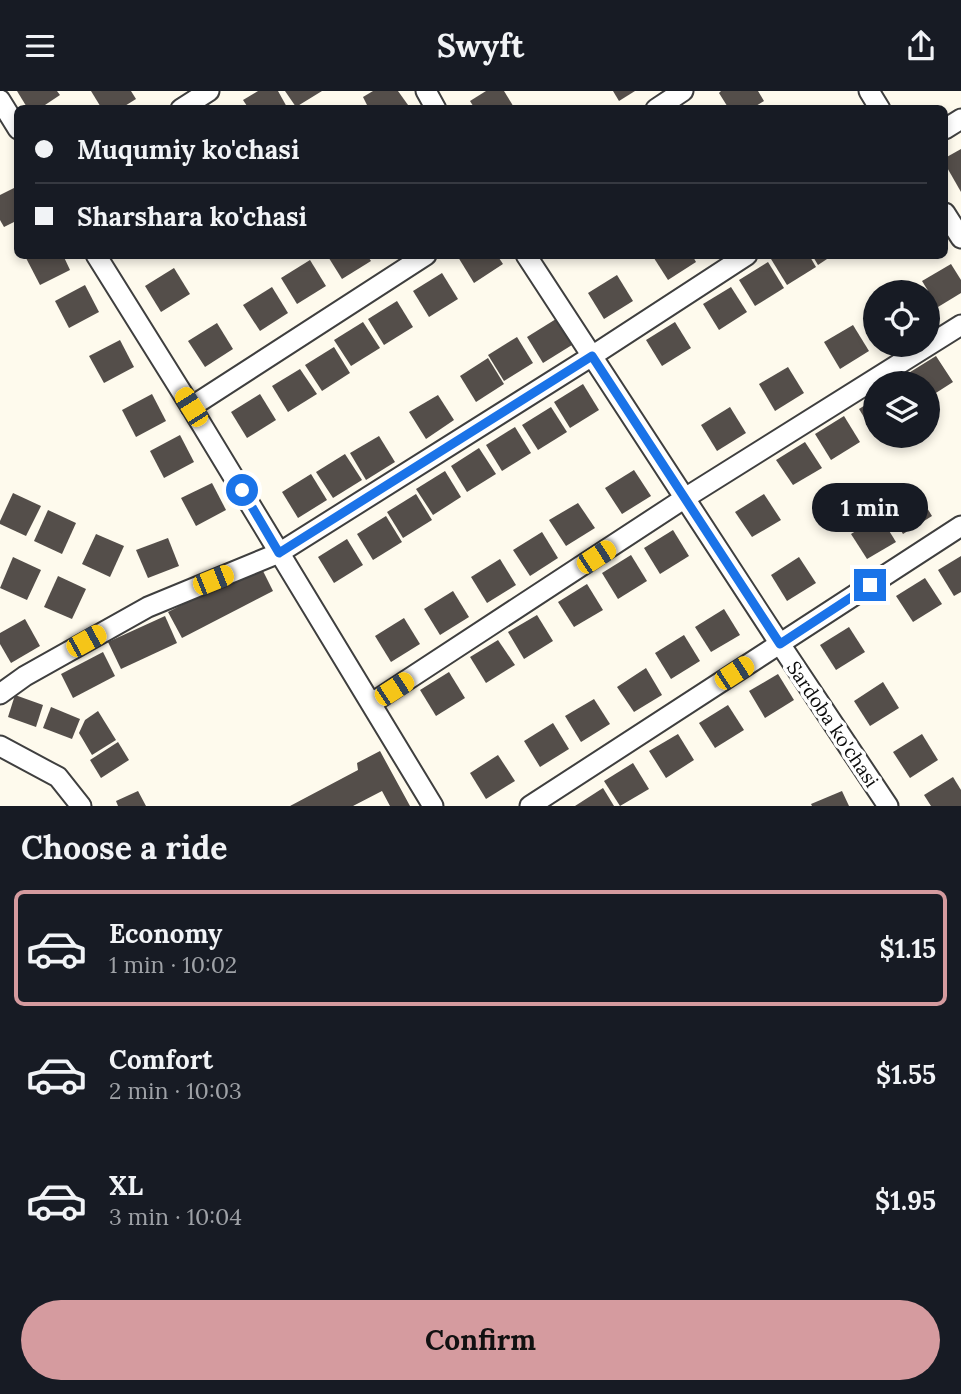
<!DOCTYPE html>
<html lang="en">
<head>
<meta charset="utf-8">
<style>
  :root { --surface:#171b24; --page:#20242c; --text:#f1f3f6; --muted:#9ea1a6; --line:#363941; --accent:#d59b9f }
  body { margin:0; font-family:Lora,serif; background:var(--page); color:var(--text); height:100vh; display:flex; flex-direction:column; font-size:26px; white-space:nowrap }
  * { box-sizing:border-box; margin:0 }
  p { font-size:23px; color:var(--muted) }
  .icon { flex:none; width:38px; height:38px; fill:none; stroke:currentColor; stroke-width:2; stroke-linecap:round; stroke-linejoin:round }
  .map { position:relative; height:715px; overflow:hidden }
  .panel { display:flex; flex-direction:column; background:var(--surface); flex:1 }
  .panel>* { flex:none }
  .top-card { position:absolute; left:14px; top:14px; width:934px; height:154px; border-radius:10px; box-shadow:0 4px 10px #0003; display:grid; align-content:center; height:154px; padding:0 21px; background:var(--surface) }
  .fabs { position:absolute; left:863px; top:189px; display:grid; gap:14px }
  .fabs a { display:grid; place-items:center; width:77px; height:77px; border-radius:50%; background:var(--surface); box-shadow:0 4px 10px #0003; font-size:35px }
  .end { position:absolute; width:32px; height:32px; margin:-16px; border:9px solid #1a73e8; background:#fff; box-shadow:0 0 0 4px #fff }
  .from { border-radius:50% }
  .bubble { position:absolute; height:49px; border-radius:24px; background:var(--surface); box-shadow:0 4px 10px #0003; font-size:23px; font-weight:800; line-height:49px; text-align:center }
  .car { position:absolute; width:21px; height:42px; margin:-21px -10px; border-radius:9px; box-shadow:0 0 5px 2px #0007; background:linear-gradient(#f5c518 24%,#345 0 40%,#f5c518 0 76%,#345 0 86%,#f5c518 0) }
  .top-card b { display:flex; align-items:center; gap:24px; height:66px; font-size:26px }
  .top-card b+b { border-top:2px solid var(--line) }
  .top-card i { width:18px; height:18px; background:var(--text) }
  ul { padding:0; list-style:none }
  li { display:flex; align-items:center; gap:21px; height:116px; margin:0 14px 10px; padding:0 7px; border:4px solid transparent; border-radius:10px }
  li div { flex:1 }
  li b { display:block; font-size:26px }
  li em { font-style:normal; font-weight:800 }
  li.current { border-color:var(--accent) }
  li>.icon { width:63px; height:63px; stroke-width:1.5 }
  h2 { padding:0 21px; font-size:32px; line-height:84px }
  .action { display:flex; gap:14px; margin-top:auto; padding:14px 21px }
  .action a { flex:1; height:80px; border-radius:42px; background:var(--accent); color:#111; font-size:28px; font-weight:800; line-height:80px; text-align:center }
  header { display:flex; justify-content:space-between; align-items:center; height:91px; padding:0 21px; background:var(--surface); font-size:32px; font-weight:800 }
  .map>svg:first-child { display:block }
  .building { fill:#544e4a }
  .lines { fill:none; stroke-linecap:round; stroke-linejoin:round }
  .minor-casing { stroke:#3f3f3f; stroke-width:23 }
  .minor { stroke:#fff; stroke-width:19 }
  .route { stroke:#1a73e8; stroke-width:9 }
  .labels { text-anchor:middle; stroke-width:7; stroke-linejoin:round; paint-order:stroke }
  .street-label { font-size:19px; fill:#0c0c0c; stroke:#fff }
</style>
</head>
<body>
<header><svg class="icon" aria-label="menu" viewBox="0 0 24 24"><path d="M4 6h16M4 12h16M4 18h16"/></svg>Swyft<svg class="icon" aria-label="share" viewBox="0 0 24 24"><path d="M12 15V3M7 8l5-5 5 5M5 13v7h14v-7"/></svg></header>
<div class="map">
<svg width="961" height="715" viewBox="0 0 961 715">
  <rect width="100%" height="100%" fill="#fefaed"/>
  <!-- building -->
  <g class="building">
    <path d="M 17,0 L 57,0 L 60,4 L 39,18 L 28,18 Z"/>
    <path d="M 91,0 L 131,0 L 136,8 L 120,18 L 102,18 Z"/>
    <path d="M 258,0 L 278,0 L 288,18 L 249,18 L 243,9 Z"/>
    <path d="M 285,0 L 322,0 L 296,16 Z"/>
    <path d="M 373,0 L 398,0 L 408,14 L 403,18 L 369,18 L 363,6 Z"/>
    <path d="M 486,0 L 504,0 L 515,18 L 475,18 L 470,10 Z"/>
    <path d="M 613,0 L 635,0 L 619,10 Z"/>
    <path d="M 721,0 L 758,0 L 764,10 L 751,18 L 729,18 L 719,2 Z"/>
    <path d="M 961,58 L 961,101 L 945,73 L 945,67 Z"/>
    <path d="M 18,95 L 18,129 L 4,136 L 0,129 L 0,104 Z"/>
    <path d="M 31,164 L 63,164 L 70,179 L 40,194 L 26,167 Z"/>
    <path d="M 327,164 L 367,164 L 371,170 L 342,188 Z"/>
    <path d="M 460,164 L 497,164 L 503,173 L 474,192 L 458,166 Z"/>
    <path d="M 652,164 L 692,164 L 696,171 L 668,189 Z"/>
    <path d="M 776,164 L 809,164 L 816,176 L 787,194 L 771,168 Z"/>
    <path d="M 812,164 L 833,164 L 818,174 Z"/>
    <path d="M 310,169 L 326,195 L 297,213 L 281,187 Z"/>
    <path d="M 768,171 L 784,197 L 755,215 L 739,189 Z"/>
    <path d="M 951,173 L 961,189 L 961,202 L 938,216 L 922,190 Z"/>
    <path d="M 174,177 L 190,203 L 161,221 L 145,195 Z"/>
    <path d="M 442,182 L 458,208 L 429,226 L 413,200 Z"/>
    <path d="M 617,184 L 633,210 L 604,228 L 588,202 Z"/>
    <path d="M 85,194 L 99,221 L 69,237 L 55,210 Z"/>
    <path d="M 272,196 L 288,222 L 260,240 L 243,214 Z"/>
    <path d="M 731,196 L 747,221 L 719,239 L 703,213 Z"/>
    <path d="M 397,210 L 413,236 L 384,254 L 368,228 Z"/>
    <path d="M 556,228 L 572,254 L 543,272 L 527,246 Z"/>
    <path d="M 363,231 L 380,257 L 351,275 L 334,249 Z"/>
    <path d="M 675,231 L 691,257 L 662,275 L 646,249 Z"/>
    <path d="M 217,232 L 233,258 L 205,276 L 188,250 Z"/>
    <path d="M 853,234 L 869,260 L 840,278 L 824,251 Z"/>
    <path d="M 517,246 L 533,272 L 504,290 L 488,264 Z"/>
    <path d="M 120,249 L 134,276 L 104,292 L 89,265 Z"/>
    <path d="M 334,256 L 350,282 L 322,300 L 305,274 Z"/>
    <path d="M 936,265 L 953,291 L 928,307 L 928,292 L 913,292 L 907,283 Z"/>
    <path d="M 488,267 L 504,293 L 476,311 L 460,285 Z"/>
    <path d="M 788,276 L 804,302 L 775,320 L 759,293 Z"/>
    <path d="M 300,278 L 317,303 L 288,321 L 272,295 Z"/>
    <path d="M 583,293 L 599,319 L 570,337 L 554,311 Z"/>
    <path d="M 152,303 L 166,330 L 136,346 L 122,319 Z"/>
    <path d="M 260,303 L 276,329 L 247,347 L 231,321 Z"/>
    <path d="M 438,304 L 454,329 L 426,348 L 409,321 Z"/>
    <path d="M 875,308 L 875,344 L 859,318 Z"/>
    <path d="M 551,316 L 567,341 L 538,359 L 522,334 Z"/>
    <path d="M 730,316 L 746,342 L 717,360 L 701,334 Z"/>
    <path d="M 844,325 L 860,351 L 831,369 L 815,343 Z"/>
    <path d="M 515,336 L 531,362 L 502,380 L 486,354 Z"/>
    <path d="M 180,344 L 194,371 L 164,387 L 150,360 Z"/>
    <path d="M 379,345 L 395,371 L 366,389 L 350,362 Z"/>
    <path d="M 805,351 L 822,377 L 793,394 L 776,369 Z"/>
    <path d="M 479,357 L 496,383 L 467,401 L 451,375 Z"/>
    <path d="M 345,363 L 362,389 L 333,407 L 316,381 Z"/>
    <path d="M 634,379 L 651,405 L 622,423 L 605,397 Z"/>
    <path d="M 445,380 L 461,406 L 433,424 L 416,398 Z"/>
    <path d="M 311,383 L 327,409 L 298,427 L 282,401 Z"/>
    <path d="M 212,392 L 226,419 L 196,435 L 181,407 Z"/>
    <path d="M 916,399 L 932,425 L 903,443 L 887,417 Z"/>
    <path d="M 13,402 L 41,415 L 26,445 L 0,433 L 0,430 Z"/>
    <path d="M 416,403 L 432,429 L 403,447 L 387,421 Z"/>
    <path d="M 764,403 L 781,429 L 752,446 L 735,421 Z"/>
    <path d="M 578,412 L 595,437 L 566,455 L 549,429 Z"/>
    <path d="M 48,419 L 76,432 L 62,463 L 34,450 Z"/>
    <path d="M 386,425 L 402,451 L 373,469 L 357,443 Z"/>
    <path d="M 880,425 L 896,451 L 867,468 L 851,443 Z"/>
    <path d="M 673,439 L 689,465 L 660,483 L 644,457 Z"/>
    <path d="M 542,441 L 558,467 L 530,485 L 513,459 Z"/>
    <path d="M 96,443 L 124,455 L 110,486 L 82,473 Z"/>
    <path d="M 168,447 L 179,475 L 148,487 L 136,459 Z"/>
    <path d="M 347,448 L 363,474 L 334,492 L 318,466 Z"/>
    <path d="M 631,464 L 647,490 L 618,508 L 602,482 Z"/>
    <path d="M 961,465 L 961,501 L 954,505 L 938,479 Z"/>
    <path d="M 13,466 L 41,479 L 27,509 L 0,497 Z"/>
    <path d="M 799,466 L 816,492 L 787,510 L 771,484 Z"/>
    <path d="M 500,468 L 516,494 L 487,512 L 471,486 Z"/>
    <path d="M 260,474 L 273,500 L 182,547 L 168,521 Z"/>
    <path d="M 58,485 L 86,498 L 72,528 L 44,516 Z"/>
    <path d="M 925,487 L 942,513 L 913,531 L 896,505 Z"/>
    <path d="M 587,493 L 603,519 L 574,536 L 558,511 Z"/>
    <path d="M 453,500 L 469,526 L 440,544 L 424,518 Z"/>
    <path d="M 724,518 L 740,544 L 711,561 L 695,536 Z"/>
    <path d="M 537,524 L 553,550 L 524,568 L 508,541 Z"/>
    <path d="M 165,525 L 177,552 L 121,578 L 108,551 Z"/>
    <path d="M 404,527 L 420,553 L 391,571 L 375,545 Z"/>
    <path d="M 25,528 L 40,555 L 11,572 L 0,553 L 0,542 Z"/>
    <path d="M 849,536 L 865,561 L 836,579 L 820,554 Z"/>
    <path d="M 684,544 L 700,570 L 671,588 L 655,562 Z"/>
    <path d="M 498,549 L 515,574 L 486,592 L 470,566 Z"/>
    <path d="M 103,561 L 115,585 L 73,607 L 61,583 Z"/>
    <path d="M 646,577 L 662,604 L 634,621 L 617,596 Z"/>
    <path d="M 449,581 L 465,607 L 436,625 L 420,599 Z"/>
    <path d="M 778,583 L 794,609 L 765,627 L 749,600 Z"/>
    <path d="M 883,591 L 899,617 L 870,635 L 854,610 Z"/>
    <path d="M 15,604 L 43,614 L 36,636 L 8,626 Z"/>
    <path d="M 594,608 L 610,633 L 581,651 L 565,625 Z"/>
    <path d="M 728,614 L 744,639 L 715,657 L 699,632 Z"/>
    <path d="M 51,616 L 80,628 L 72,648 L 43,637 Z"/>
    <path d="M 98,620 L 116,649 L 92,664 L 79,642 L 85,629 Z"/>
    <path d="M 553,632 L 569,658 L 540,676 L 524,650 Z"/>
    <path d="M 678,643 L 694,669 L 666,687 L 649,660 Z"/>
    <path d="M 922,643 L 938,669 L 910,687 L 893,661 Z"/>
    <path d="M 118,651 L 129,669 L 101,687 L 90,669 Z"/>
    <path d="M 380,660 L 410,715 L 390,715 L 382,700 L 353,715 L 290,715 L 358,679 L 357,672 Z"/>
    <path d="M 498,664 L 515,690 L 486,708 L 470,682 Z"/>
    <path d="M 633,672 L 649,698 L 620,715 L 604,690 Z"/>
    <path d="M 953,686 L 961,699 L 961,715 L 931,715 L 924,704 Z"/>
    <path d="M 603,697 L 614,715 L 575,715 Z"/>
    <path d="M 138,700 L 146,715 L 118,715 L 116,710 Z"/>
    <path d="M 842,700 L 849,715 L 812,715 L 811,713 Z"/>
  </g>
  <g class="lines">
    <!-- minor casing -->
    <g class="minor-casing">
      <g id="minor">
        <path d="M 426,0 L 436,18"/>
        <path d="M 869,0 L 880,18"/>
        <path d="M 0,9 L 18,38"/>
        <path d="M 181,18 L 209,0"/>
        <path d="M 656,18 L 683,0"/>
        <path d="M 945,38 L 961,28"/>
        <path d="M 945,122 L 961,147"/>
        <path d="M 96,164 L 191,316 L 433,715"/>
        <path d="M 526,164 L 780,553 L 888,715"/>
        <path d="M 191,316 L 426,164"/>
        <path d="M 0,603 L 25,585 L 148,516 L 279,462 L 592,265 L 747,164"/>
        <path d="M 372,612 L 685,407 L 961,234"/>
        <path d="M 0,655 L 58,686 L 81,715"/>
        <path d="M 530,715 L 961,435"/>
      </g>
    </g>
    <!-- minor -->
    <use href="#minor" class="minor"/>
  </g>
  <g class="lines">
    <!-- route -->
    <path class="route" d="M 242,399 L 279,462 L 592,265 L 780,553 L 870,494"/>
  </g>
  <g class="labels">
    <!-- street labels -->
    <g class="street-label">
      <text transform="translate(833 633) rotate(56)" y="7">Sardoba ko'chasi</text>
    </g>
  </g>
</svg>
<div class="fabs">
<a><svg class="icon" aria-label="locate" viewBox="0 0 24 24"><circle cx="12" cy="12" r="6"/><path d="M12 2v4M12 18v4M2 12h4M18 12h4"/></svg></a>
<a><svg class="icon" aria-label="layers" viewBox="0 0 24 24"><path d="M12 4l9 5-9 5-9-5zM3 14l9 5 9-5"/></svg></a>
</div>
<i class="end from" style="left:242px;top:399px"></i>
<i class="end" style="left:870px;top:494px"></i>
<div class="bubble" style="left:812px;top:392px;width:116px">1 min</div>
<i class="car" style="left:191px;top:316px;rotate:328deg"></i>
<i class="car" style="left:596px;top:466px;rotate:57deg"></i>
<i class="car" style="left:213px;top:489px;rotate:68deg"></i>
<i class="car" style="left:86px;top:550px;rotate:61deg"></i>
<i class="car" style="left:734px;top:582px;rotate:57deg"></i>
<i class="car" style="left:394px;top:598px;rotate:57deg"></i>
<div class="top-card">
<b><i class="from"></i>Muqumiy ko'chasi</b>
<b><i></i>Sharshara ko'chasi</b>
</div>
</div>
<section class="panel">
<h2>Choose a ride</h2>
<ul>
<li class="current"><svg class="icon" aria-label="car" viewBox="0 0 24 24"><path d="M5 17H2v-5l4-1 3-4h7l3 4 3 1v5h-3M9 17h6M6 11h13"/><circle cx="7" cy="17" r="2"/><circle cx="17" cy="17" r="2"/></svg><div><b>Economy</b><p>1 min · 10:02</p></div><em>$1.15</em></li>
<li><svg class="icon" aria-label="car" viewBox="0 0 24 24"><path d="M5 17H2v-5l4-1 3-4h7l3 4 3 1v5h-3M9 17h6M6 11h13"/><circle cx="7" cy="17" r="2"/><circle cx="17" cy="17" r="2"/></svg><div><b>Comfort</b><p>2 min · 10:03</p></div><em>$1.55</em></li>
<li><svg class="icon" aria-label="car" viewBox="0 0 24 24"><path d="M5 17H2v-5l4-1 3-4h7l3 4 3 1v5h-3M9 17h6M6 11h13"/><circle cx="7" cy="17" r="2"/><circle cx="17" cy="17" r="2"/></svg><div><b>XL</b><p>3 min · 10:04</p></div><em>$1.95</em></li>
</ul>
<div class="action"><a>Confirm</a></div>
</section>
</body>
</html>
